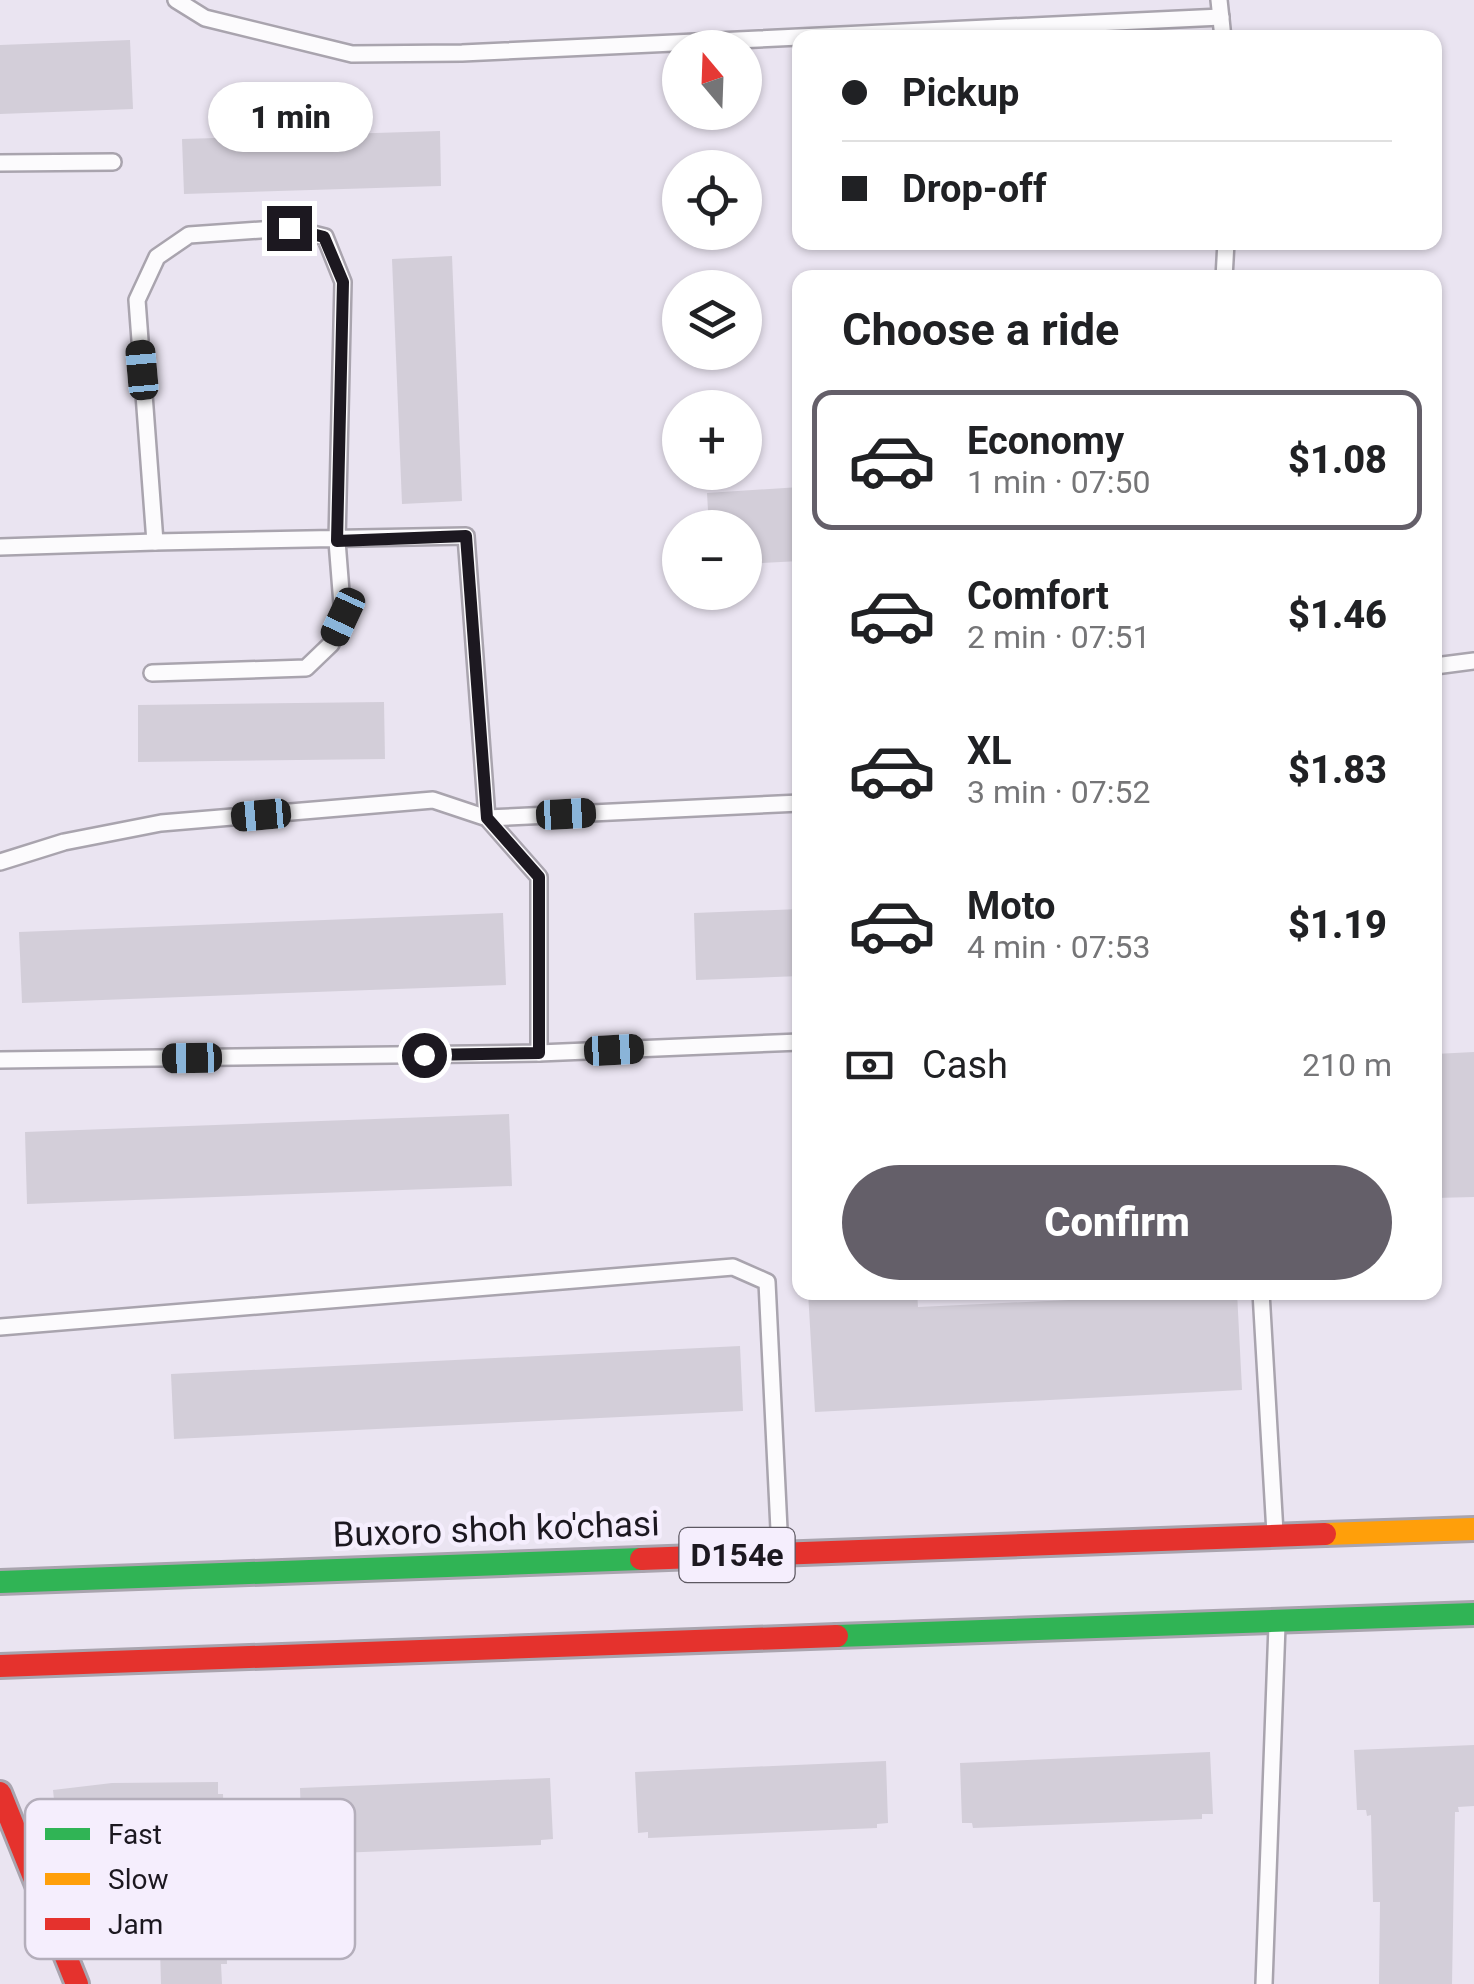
<!DOCTYPE html>
<html lang="en">
<head>
<meta charset="utf-8">
<style>
  :root { --surface:#fff; --page:#f6f6f6; --text:#202124; --muted:#757577; --line:#e0e0e0; --accent:#645f69 }
  body { margin:0; font-family:Roboto,sans-serif; background:var(--page); color:var(--text); height:100vh; display:flex; flex-direction:column; font-size:38px; white-space:nowrap }
  * { box-sizing:border-box; margin:0 }
  p { font-size:32px; color:var(--muted) }
  .icon { flex:none; width:55px; height:55px; fill:none; stroke:currentColor; stroke-width:2; stroke-linecap:round; stroke-linejoin:round }
  .map { position:relative; flex:1; overflow:hidden }
  .details { position:absolute; left:792px; top:270px; width:650px; height:1030px; display:flex; flex-direction:column; background:var(--surface); border-radius:20px; box-shadow:0 2px 8px #0004 }
  .details>* { flex:none }
  .banner { position:absolute; left:792px; top:30px; width:650px; height:220px; border-radius:20px; box-shadow:0 2px 8px #0004; display:grid; align-content:center; height:220px; padding:0 50px; background:var(--surface) }
  .needle { width:65px; rotate:341deg }
  .buttons { position:absolute; left:662px; top:30px; display:grid; gap:20px }
  .buttons a { display:grid; place-items:center; width:100px; height:100px; border-radius:50%; background:var(--surface); box-shadow:0 2px 8px #0004; font-size:50px }
  .end { position:absolute; width:45px; height:45px; margin:-22px; border:12px solid #1c1820; background:#fff; box-shadow:0 0 0 5px #fff }
  .from { border-radius:50% }
  .bubble { position:absolute; height:70px; border-radius:35px; background:var(--surface); box-shadow:0 2px 8px #0004; font-size:32px; font-weight:800; line-height:70px; text-align:center }
  .car { position:absolute; width:30px; height:60px; margin:-30px -15px; border-radius:12px; box-shadow:0 0 8px 2px #0007; background:linear-gradient(#222 24%,#8ab4d8 0 40%,#222 0 76%,#8ab4d8 0 86%,#222 0) }
  .banner b { display:flex; align-items:center; gap:35px; height:95px; font-size:38px }
  .banner b+b { border-top:2px solid var(--line) }
  .banner i { width:25px; height:25px; background:var(--text) }
  ul { padding:0; list-style:none }
  li { display:flex; align-items:center; gap:30px; height:140px; margin:0 20px 15px; padding:0 30px; border:5px solid transparent; border-radius:20px }
  li div { flex:1 }
  li b { display:block; font-size:38px }
  li em { font-style:normal; font-weight:800 }
  li.active { border-color:var(--accent) }
  li>.icon { width:90px; height:90px; stroke-width:1.5 }
  h2 { padding:0 50px; font-size:45px; line-height:120px }
  .pay { display:flex; align-items:center; gap:25px; height:110px; padding:0 50px; font-size:38px }
  .pay p { margin-inline-start:auto }
  .primary-button { display:flex; gap:20px; margin-top:auto; padding:20px 50px }
  .primary-button a { flex:1; height:115px; border-radius:60px; background:var(--accent); color:#fff; font-size:40px; font-weight:800; line-height:115px; text-align:center }
  .map>svg:first-child { display:block }
  .building { fill:#d3ced9 }
  .lines { fill:none; stroke-linecap:round; stroke-linejoin:round }
  .lane-casing { stroke:#a9a4ae; stroke-width:20 }
  .fast-casing { stroke:#a9a4ae; stroke-width:28 }
  .slow-casing { stroke:#a9a4ae; stroke-width:28 }
  .jam-casing { stroke:#a9a4ae; stroke-width:28 }
  .lane { stroke:#fcfbfd; stroke-width:15 }
  .fast { stroke:#30b455; stroke-width:22 }
  .slow { stroke:#ff9f0a; stroke-width:22 }
  .jam { stroke:#e5322d; stroke-width:22 }
  .route { stroke:#1c1820; stroke-width:12 }
  .labels { text-anchor:middle; stroke-width:9; stroke-linejoin:round; paint-order:stroke }
  .shield { fill:#f5eefd; stroke:#5d5862; stroke-width:2.5 }
  .shield-label { font-size:32px; font-weight:bold; fill:#1c1820 }
  .street-label { font-size:35px; fill:#1c1820; stroke:#f5eefd }
  .key { fill:#f5eefd; stroke:#b4aebb; stroke-width:2.5 }
  .key-label { font-size:28px; fill:#1c1820 }
</style>
</head>
<body>
<div class="map">
<svg width="1474" height="1984" viewBox="0 0 1474 1984">
  <rect width="100%" height="100%" fill="#eae4f1"/>
  <!-- building -->
  <g class="building">
    <path d="M 130,40 L 133,109 L 0,114 L 0,45 Z"/>
    <path d="M 440,131 L 441,186 L 184,194 L 182,139 Z"/>
    <path d="M 452,256 L 462,501 L 402,504 L 392,259 Z"/>
    <path d="M 800,487 L 800,561 L 745,564 L 745,528 L 709,528 L 707,493 Z"/>
    <path d="M 384,702 L 385,759 L 138,762 L 138,705 Z"/>
    <path d="M 800,909 L 800,976 L 696,980 L 694,913 Z"/>
    <path d="M 503,913 L 506,985 L 22,1003 L 19,932 Z"/>
    <path d="M 1474,1052 L 1474,1197 L 1435,1198 L 1435,1054 Z"/>
    <path d="M 509,1114 L 512,1186 L 27,1204 L 25,1132 Z"/>
    <path d="M 808,1292 L 917,1292 L 918,1307 L 1237,1292 L 1242,1390 L 815,1412 Z"/>
    <path d="M 740,1346 L 743,1411 L 174,1439 L 171,1374 Z"/>
    <path d="M 1474,1745 L 1474,1806 L 1458,1807 L 1459,1812 L 1455,1812 L 1452,1984 L 1379,1984 L 1380,1902 L 1373,1902 L 1371,1815 L 1367,1816 L 1366,1810 L 1357,1810 L 1354,1750 Z"/>
    <path d="M 1210,1752 L 1213,1814 L 1202,1814 L 1202,1819 L 973,1828 L 972,1823 L 962,1823 L 960,1763 Z"/>
    <path d="M 886,1761 L 888,1823 L 877,1824 L 877,1828 L 648,1838 L 648,1832 L 638,1833 L 635,1772 Z"/>
    <path d="M 550,1778 L 553,1839 L 541,1840 L 541,1845 L 312,1854 L 312,1848 L 302,1849 L 300,1788 Z"/>
    <path d="M 218,1782 L 218,1794 L 223,1794 L 227,1964 L 221,1964 L 222,1984 L 161,1984 L 156,1808 L 82,1817 L 87,1863 L 61,1866 L 53,1790 L 112,1783 Z"/>
  </g>
  <g class="lines">
    <!-- lane casing -->
    <g class="lane-casing">
      <g id="lane">
        <path d="M 176,0 L 205,18 L 352,54 L 462,53 L 1221,17"/>
        <path d="M 1219,0 L 1223,38"/>
        <path d="M 0,163 L 113,162"/>
        <path d="M 1224,278 L 1226,242"/>
        <path d="M 0,547 L 155,542"/>
        <path d="M 1435,666 L 1474,661"/>
        <path d="M 152,673 L 306,668 L 331,644 L 343,617 L 337,541 L 343,282 L 325,237 L 289,228 L 189,235 L 157,257 L 137,300 L 155,542 L 466,536 L 487,818 L 800,803"/>
        <path d="M 0,862 L 64,842 L 161,823 L 433,800 L 487,818 L 539,877 L 539,1053 L 0,1060"/>
        <path d="M 539,1053 L 800,1042"/>
        <path d="M 1261,1292 L 1275,1533"/>
        <path d="M 0,1327 L 733,1267 L 767,1282 L 780,1550"/>
        <path d="M 1264,1984 L 1277,1625"/>
      </g>
    </g>
    <!-- fast casing -->
    <g class="fast-casing">
      <g id="fast">
        <path d="M 0,1582 L 641,1559"/>
        <path d="M 837,1636 L 1474,1614"/>
      </g>
    </g>
    <!-- slow casing -->
    <g class="slow-casing">
      <path id="slow" d="M 1325,1534 L 1474,1529"/>
    </g>
    <!-- jam casing -->
    <g class="jam-casing">
      <g id="jam">
        <path d="M 641,1559 L 1325,1534"/>
        <path d="M 0,1666 L 837,1636"/>
        <path d="M 0,1793 L 77,1984"/>
      </g>
    </g>
    <!-- lane -->
    <use href="#lane" class="lane"/>
    <!-- fast -->
    <use href="#fast" class="fast"/>
    <!-- slow -->
    <use href="#slow" class="slow"/>
    <!-- jam -->
    <use href="#jam" class="jam"/>
  </g>
  <g class="lines">
    <!-- route -->
    <path class="route" d="M 289,228 L 324,237 L 343,282 L 337,541 L 466,536 L 487,818 L 539,877 L 539,1053 L 424,1055"/>
  </g>
  <g class="labels">
    <!-- shield labels -->
    <rect class="shield" x="679.5" y="1528" width="115" height="54" rx="8"/>
    <g class="shield-label">
      <text x="737" y="1566">D154e</text>
    </g>
    <!-- street labels -->
    <g class="street-label">
      <text transform="translate(496 1529) rotate(-2)" y="12">Buxoro shoh ko'chasi</text>
    </g>
  </g>
  <!-- legend -->
  <rect x="25" y="1799" width="330" height="160" rx="15" class="key"/>
  <rect x="45" y="1828" width="45" height="12" fill="#30b455"/>
  <rect x="45" y="1873" width="45" height="12" fill="#ff9f0a"/>
  <rect x="45" y="1918" width="45" height="12" fill="#e5322d"/>
  <g class="key-label">
    <text x="108" y="1844">Fast</text>
    <text x="108" y="1889">Slow</text>
    <text x="108" y="1934">Jam</text>
  </g>
</svg>
<div class="buttons">
<a><svg class="needle" viewBox="-14 -14 28 28"><path d="M0-13l5 13h-10z" fill="#e53935"/><path d="M0 13l5-13h-10z" fill="#757577"/></svg></a>
<a><svg class="icon" aria-label="locate" viewBox="0 0 24 24"><circle cx="12" cy="12" r="6"/><path d="M12 2v4M12 18v4M2 12h4M18 12h4"/></svg></a>
<a><svg class="icon" aria-label="layers" viewBox="0 0 24 24"><path d="M12 4l9 5-9 5-9-5zM3 14l9 5 9-5"/></svg></a>
<a>+</a>
<a>−</a>
</div>
<i class="end from" style="left:424px;top:1055px"></i>
<i class="end" style="left:289px;top:228px"></i>
<div class="bubble" style="left:208px;top:82px;width:165px">1 min</div>
<i class="car" style="left:142px;top:370px;rotate:355deg"></i>
<i class="car" style="left:343px;top:617px;rotate:205deg"></i>
<i class="car" style="left:566px;top:814px;rotate:87deg"></i>
<i class="car" style="left:261px;top:815px;rotate:265deg"></i>
<i class="car" style="left:614px;top:1050px;rotate:87deg"></i>
<i class="car" style="left:192px;top:1058px;rotate:269deg"></i>
<div class="banner">
<b><i class="from"></i>Pickup</b>
<b><i></i>Drop-off</b>
</div>
<section class="details">
<h2>Choose a ride</h2>
<ul>
<li class="active"><svg class="icon" aria-label="car" viewBox="0 0 24 24"><path d="M5 17H2v-5l4-1 3-4h7l3 4 3 1v5h-3M9 17h6M6 11h13"/><circle cx="7" cy="17" r="2"/><circle cx="17" cy="17" r="2"/></svg><div><b>Economy</b><p>1 min · 07:50</p></div><em>$1.08</em></li>
<li><svg class="icon" aria-label="car" viewBox="0 0 24 24"><path d="M5 17H2v-5l4-1 3-4h7l3 4 3 1v5h-3M9 17h6M6 11h13"/><circle cx="7" cy="17" r="2"/><circle cx="17" cy="17" r="2"/></svg><div><b>Comfort</b><p>2 min · 07:51</p></div><em>$1.46</em></li>
<li><svg class="icon" aria-label="car" viewBox="0 0 24 24"><path d="M5 17H2v-5l4-1 3-4h7l3 4 3 1v5h-3M9 17h6M6 11h13"/><circle cx="7" cy="17" r="2"/><circle cx="17" cy="17" r="2"/></svg><div><b>XL</b><p>3 min · 07:52</p></div><em>$1.83</em></li>
<li><svg class="icon" aria-label="car" viewBox="0 0 24 24"><path d="M5 17H2v-5l4-1 3-4h7l3 4 3 1v5h-3M9 17h6M6 11h13"/><circle cx="7" cy="17" r="2"/><circle cx="17" cy="17" r="2"/></svg><div><b>Moto</b><p>4 min · 07:53</p></div><em>$1.19</em></li>
</ul>
<div class="pay"><svg class="icon" aria-label="cash" viewBox="0 0 24 24"><path d="M3 7h18v10H3z"/><circle cx="12" cy="12" r="2"/></svg>Cash<p>210 m</p></div>
<div class="primary-button"><a>Confirm</a></div>
</section>
</div>
</body>
</html>
